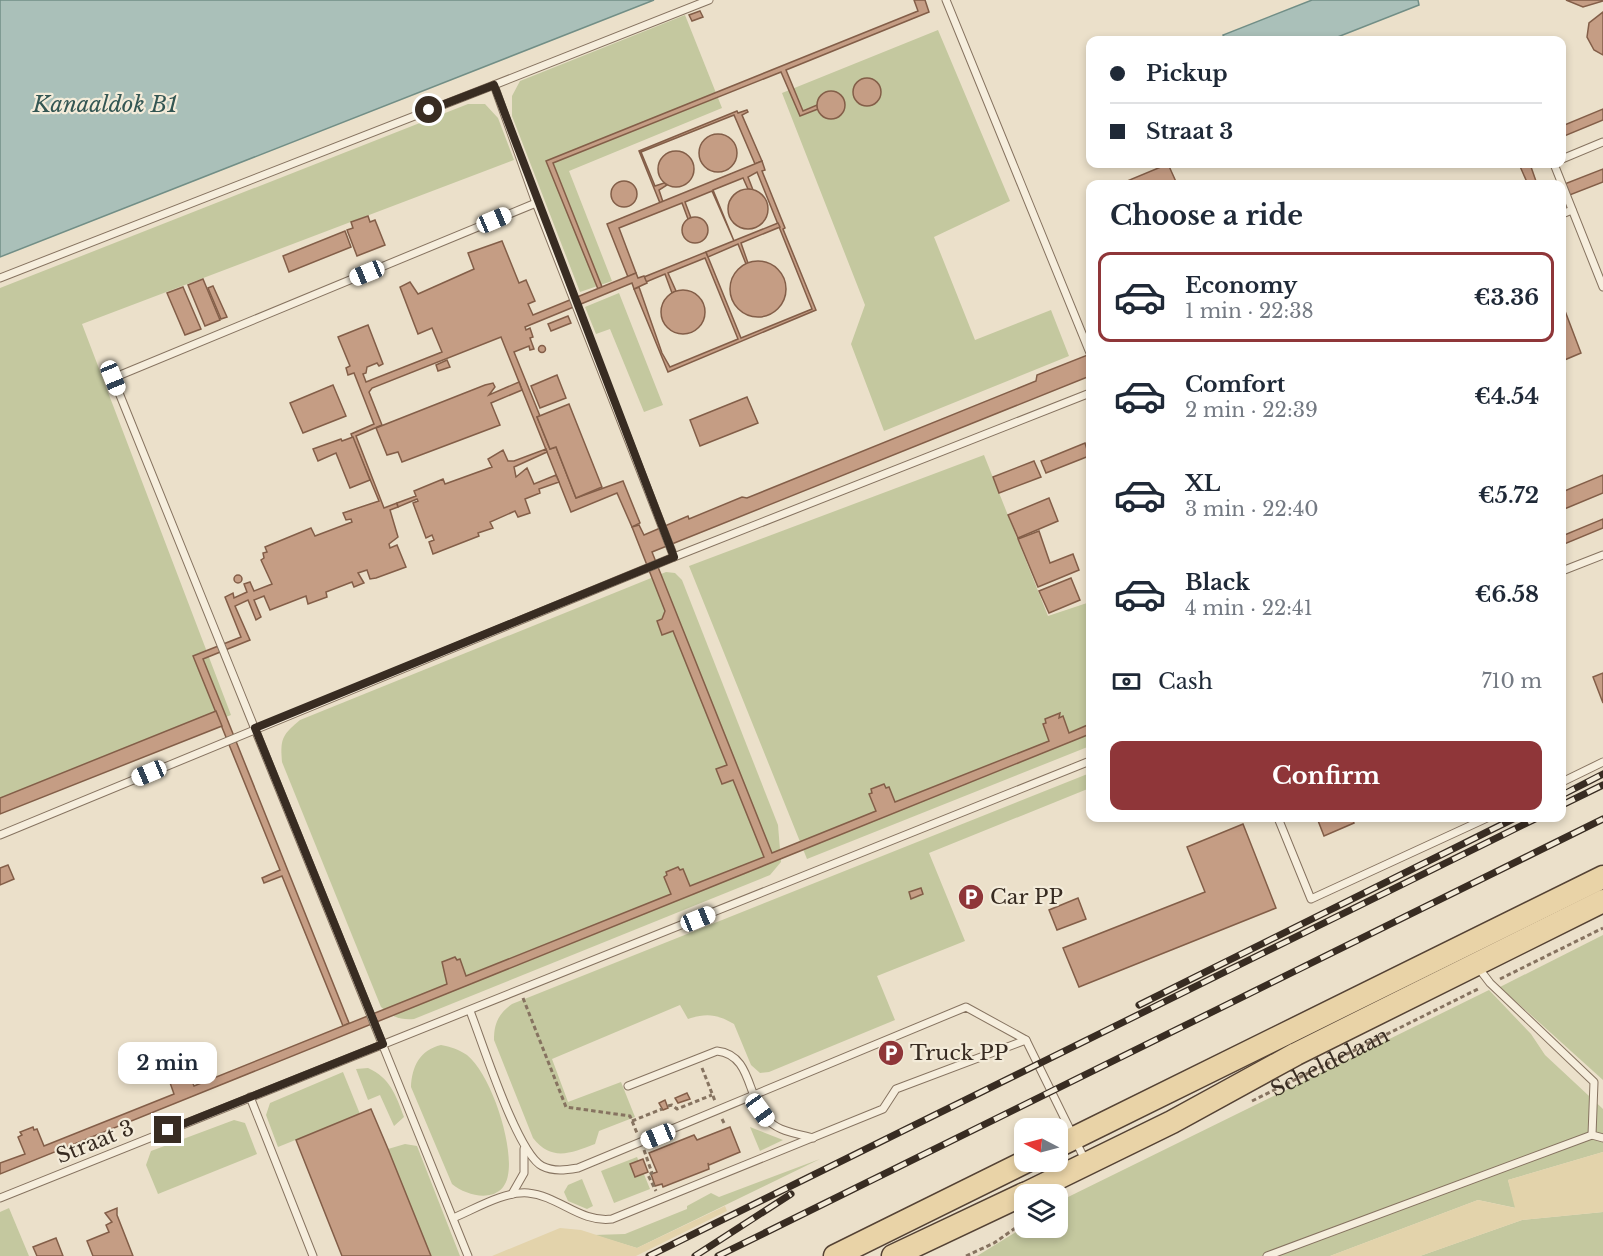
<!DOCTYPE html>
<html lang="en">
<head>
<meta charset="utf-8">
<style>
  :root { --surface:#fff; --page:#f2f2f3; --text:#1f2937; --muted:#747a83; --line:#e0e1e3; --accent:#8f3639 }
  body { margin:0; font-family:"Libre Baskerville",serif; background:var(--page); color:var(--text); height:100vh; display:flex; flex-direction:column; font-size:22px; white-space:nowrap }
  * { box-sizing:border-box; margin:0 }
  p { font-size:20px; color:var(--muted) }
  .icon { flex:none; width:33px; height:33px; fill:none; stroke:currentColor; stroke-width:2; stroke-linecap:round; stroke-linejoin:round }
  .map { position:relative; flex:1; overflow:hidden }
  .side { position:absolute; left:1086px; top:180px; width:480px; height:642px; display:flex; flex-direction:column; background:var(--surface); border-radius:12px; box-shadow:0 3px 9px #0003 }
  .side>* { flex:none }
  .banner { position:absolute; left:1086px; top:36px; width:480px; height:132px; border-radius:12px; box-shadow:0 3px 9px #0003; display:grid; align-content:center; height:132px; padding:0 24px; background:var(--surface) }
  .needle { width:39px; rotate:276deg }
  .buttons { position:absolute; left:1014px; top:1118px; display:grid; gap:12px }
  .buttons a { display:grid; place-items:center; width:54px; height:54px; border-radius:12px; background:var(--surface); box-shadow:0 3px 9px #0003; font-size:30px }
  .end { position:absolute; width:27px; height:27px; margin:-14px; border:8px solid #382c22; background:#fff; box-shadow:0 0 0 3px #fff }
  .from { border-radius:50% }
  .bubble { position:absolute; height:42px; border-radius:12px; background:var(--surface); box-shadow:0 3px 9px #0003; font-size:20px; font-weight:700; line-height:42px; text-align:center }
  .car { position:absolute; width:18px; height:36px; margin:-18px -9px; border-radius:8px; box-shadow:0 0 4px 2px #0007; background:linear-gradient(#fff 24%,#345 0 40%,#fff 0 76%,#345 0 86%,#fff 0) }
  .banner b { display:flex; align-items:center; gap:21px; height:57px; font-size:22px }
  .banner b+b { border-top:2px solid var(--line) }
  .banner i { width:15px; height:15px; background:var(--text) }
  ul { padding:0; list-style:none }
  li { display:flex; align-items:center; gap:18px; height:90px; margin:0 12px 9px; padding:0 12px; border:3px solid transparent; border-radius:12px }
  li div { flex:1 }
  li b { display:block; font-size:22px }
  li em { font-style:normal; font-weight:700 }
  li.current { border-color:var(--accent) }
  li>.icon { width:54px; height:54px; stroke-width:1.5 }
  h2 { padding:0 24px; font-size:27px; line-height:72px }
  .pay { display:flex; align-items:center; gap:15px; height:66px; padding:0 24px; font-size:22px }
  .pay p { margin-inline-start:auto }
  .cta { display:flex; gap:12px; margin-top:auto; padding:12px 24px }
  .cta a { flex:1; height:69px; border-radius:12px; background:var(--accent); color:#fff; font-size:24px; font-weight:700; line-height:69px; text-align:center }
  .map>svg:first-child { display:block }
  .green { fill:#c4c89f }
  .sand { fill:#e3d3ab }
  .water { fill:#aac0b9; stroke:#718e86; stroke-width:1.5 }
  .building { fill:#c59d84; stroke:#835e48; stroke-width:1.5 }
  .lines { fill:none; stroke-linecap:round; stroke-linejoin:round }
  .service-casing { stroke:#867360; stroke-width:9 }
  .primary-casing { stroke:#544234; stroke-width:25 }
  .path { stroke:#867360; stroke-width:3; stroke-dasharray:4.5 3; stroke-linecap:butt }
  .service { stroke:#f6eedd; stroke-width:7 }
  .primary { stroke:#e9d3a7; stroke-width:22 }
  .rail-casing { stroke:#382c22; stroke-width:7 }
  .rail { stroke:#f3ebd9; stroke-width:4.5; stroke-dasharray:14; stroke-linecap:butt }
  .route { stroke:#382c22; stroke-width:8 }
  .labels { text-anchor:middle; stroke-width:4.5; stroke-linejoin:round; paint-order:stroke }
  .poi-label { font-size:21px; fill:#382c22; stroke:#f3ebd9; text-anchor:start }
  .street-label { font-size:21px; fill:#382c22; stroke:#f3ebd9 }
  .water-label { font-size:22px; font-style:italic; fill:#335653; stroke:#f3ebd9 }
</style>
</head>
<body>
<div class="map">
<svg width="1603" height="1256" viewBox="0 0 1603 1256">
  <rect width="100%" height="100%" fill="#ebe0ca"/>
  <!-- green -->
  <g class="green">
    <path d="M 685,15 L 722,108 L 569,171 L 612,281 L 580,292 L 512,116 L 512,96 L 520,81 Z"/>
    <path d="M 938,30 L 1010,201 L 934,237 L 975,340 L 1051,310 L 1069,356 L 884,431 L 851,344 L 865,305 L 782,93 Z"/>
    <path d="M 468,104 L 485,104 L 498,118 L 514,160 L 82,324 L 231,715 L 0,808 L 0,288 Z"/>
    <path d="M 619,293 L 663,405 L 644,412 L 610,329 L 596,334 L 585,307 Z"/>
    <path d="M 984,455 L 1048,616 L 1090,602 L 1090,746 L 807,859 L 689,566 Z"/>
    <path d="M 666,572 L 675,573 L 682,580 L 778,825 L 781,862 L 770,875 L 414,1019 C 400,1020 392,1017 381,1007 L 282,762 C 280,739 282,735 300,720 Z"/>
    <path d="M 1090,773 L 1090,788 L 929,853 L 965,941 L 877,976 L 895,1020 L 769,1072 L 760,1073 L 751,1065 L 734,1024 C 717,1014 706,1013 688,1019 L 680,1005 L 552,1059 L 568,1102 L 621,1082 L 635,1117 L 599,1131 L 595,1144 C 571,1153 552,1162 533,1138 L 494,1040 C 494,1024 498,1014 512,1004 Z"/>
    <path d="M 1603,935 L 1603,1080 L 1500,987 Z"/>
    <path d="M 1489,990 L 1531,1034 L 1545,1055 L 1603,1109 L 1603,1152 L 1508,1180 L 1516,1208 L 1478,1200 L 1330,1256 L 977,1256 L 1024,1227 L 1058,1227 L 1058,1204 L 1066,1198 Z"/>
    <path d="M 441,1045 C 451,1047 458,1049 467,1055 C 491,1074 514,1145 508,1175 C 503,1204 469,1198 452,1184 L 411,1087 C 412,1066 420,1050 441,1045 Z"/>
    <path d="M 368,1068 C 390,1078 396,1095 404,1117 L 394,1126 L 380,1095 L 368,1100 L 356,1069 Z"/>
    <path d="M 343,1072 L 360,1114 L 278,1147 L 266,1115 L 270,1103 Z"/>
    <path d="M 234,1120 L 245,1123 L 257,1154 L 158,1194 L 146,1165 L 151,1151 Z"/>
    <path d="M 750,1127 L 783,1140 L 760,1151 Z"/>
    <path d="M 405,1144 L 417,1146 L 460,1256 L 431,1256 L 388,1149 Z"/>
    <path d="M 637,1157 L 650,1189 L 614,1203 L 601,1171 Z"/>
    <path d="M 820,1159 L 637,1248 L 594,1235 L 625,1234 L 687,1209 L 687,1206 L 711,1193 L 719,1197 Z"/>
    <path d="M 582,1179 L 593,1206 L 587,1209 L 568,1201 L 564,1192 L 568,1185 Z"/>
    <path d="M 9,1208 L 29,1256 L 0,1256 L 0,1212 Z"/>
    <path d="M 1603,1212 L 1603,1256 L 1420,1256 L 1522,1220 Z"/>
  </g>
  <!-- sand -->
  <g class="sand">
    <path d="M 1603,1152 L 1603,1212 L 1522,1220 L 1420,1256 L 1330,1256 L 1478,1200 L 1515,1208 L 1508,1180 Z"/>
    <path d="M 725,1206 L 727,1211 L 636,1256 L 492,1256 L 560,1228 L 581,1230 L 637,1248 Z"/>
  </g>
  <!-- water -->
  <g class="water">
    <path d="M 0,0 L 654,0 L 0,257 Z"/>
    <path d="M 1312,0 L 1418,0 L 1419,5 L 1330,40 L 1226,40 L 1223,35 Z"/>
  </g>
  <!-- building -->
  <g class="building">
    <path d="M 914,0 L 925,0 L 929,12 L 786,70 L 803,111 L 817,105 L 818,109 L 800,116 L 781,72 L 553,163 L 602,287 L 598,289 L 546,161 L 918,11 Z"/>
    <path d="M 1566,0 L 1603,0 L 1603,1 L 1583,7 Z"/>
    <path d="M 700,11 L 703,17 L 692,21 L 689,15 Z"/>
    <path d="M 1603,12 L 1603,55 L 1594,50 L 1587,37 L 1589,23 Z"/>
    <circle cx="867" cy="92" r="14"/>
    <circle cx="831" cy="105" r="14"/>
    <path d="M 1603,109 L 1603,120 L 1562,137 L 1562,126 Z"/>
    <path d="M 747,110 L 748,112 L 742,115 L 762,161 L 755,164 L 734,115 L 641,152 L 655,186 L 664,183 L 667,185 L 659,190 L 663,202 L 660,203 L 639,151 L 737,111 L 738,113 Z"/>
    <circle cx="718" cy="153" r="19"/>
    <circle cx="676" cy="169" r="18"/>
    <path d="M 762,161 L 765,170 L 762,171 L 785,228 L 783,229 L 816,310 L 668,372 L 634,289 L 639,287 L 662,353 L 670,367 L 738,339 L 705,258 L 668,273 L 676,291 L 672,293 L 665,274 L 646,282 L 644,277 L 706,252 L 741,338 L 812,309 L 757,172 L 748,177 L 753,190 L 748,189 L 743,178 L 713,190 L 734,241 L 712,191 L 685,202 L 691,218 L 688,219 L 682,203 L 619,228 L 636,273 L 628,277 L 607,224 Z"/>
    <path d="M 1168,164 L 1177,184 L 1129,184 L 1127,181 Z"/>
    <path d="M 1519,164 L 1530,164 L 1537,184 L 1523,184 L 1526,180 Z"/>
    <path d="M 1603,169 L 1603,182 L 1562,198 L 1562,185 Z"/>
    <circle cx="624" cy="194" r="13"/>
    <circle cx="748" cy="209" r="20"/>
    <path d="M 368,216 L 370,222 L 375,220 L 385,245 L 357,256 L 347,230 L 353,228 L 351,222 Z"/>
    <circle cx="695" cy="230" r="13"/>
    <path d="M 778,223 L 780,227 L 741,243 L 748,263 L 746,264 L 738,244 L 708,257 L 706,252 Z"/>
    <path d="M 345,231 L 351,247 L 289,272 L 283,256 Z"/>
    <path d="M 502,241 L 519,283 L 526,280 L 535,301 L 528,304 L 533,315 L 636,273 L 638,278 L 644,276 L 647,283 L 634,289 L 632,283 L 525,327 L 526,330 L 530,328 L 533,337 L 530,338 L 534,349 L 530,350 L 529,346 L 514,352 L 540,416 L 537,417 L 550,449 L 556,447 L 576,498 L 623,481 L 640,523 L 632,527 L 617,493 L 571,512 L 501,337 L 372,388 L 369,392 L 382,425 L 356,436 L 384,508 L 397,503 L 398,507 L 390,510 L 398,537 L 389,544 L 390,548 L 397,545 L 406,567 L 376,578 L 370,579 L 367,570 L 358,573 L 364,583 L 354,587 L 352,582 L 326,592 L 327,597 L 308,604 L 306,596 L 270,610 L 264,596 L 254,600 L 261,617 L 256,620 L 248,600 L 235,606 L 250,640 L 203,659 L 349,1023 L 343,1026 L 282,876 L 264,883 L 262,878 L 280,870 L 193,656 L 241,637 L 225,597 L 233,593 L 234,598 L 247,592 L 244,584 L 250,582 L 254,591 L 272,584 L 261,560 L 264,558 L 263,553 L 267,552 L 265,547 L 311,528 L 315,536 L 352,522 L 351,519 L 346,520 L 343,513 L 379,501 L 351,434 L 374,424 L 354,373 L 348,375 L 346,368 L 350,366 L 338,337 L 368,325 L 383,364 L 379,366 L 377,363 L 367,367 L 366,373 L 363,374 L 366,382 L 442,352 L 432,328 L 418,334 L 400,287 L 410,282 L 418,294 L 474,269 L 468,253 Z"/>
    <circle cx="758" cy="289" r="28"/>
    <path d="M 203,279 L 220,320 L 205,326 L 188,285 Z"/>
    <path d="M 213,286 L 227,317 L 221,319 L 208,288 Z"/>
    <path d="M 183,287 L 201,329 L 185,335 L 167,293 Z"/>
    <circle cx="683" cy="312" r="22"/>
    <path d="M 1562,303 L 1581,353 L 1562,361 Z"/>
    <path d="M 568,316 L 571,323 L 551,331 L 548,324 Z"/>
    <circle cx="542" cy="349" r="3.5"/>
    <path d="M 1090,354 L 1090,376 L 652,552 L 772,853 L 876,811 L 869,794 L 872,793 L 871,789 L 884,784 L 886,788 L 889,787 L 895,802 L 1049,741 L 1043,724 L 1046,723 L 1045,719 L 1060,713 L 1059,718 L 1063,716 L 1069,733 L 1090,724 L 1090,734 L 0,1174 L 0,1163 L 25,1154 L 18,1137 L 22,1135 L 20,1132 L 33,1127 L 34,1130 L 37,1129 L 44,1146 L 174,1094 L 168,1077 L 170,1072 L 182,1067 L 187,1069 L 194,1086 L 447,984 L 442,962 L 455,957 L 457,960 L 460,959 L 466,976 L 671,894 L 664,877 L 667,875 L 666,872 L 678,867 L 680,870 L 683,869 L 690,886 L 764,857 L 733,780 L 722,784 L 716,769 L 727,765 L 673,631 L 662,635 L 657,621 L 662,619 L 665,611 L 632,527 L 639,525 L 644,535 L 688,516 L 689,519 L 742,497 L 747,498 L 1036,381 L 1037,375 Z"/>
    <path d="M 447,360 L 450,367 L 438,371 L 436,365 Z"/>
    <path d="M 557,375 L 566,398 L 540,408 L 531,386 Z"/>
    <path d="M 519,382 L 522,390 L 491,403 L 500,425 L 402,462 L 398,452 L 387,455 L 376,428 L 485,385 L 493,383 L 495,387 L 489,395 Z"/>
    <path d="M 333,385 L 346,416 L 303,433 L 290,403 Z"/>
    <path d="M 747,397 L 758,423 L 700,446 L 690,420 Z"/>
    <path d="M 569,404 L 602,487 L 576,498 L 556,447 L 550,449 L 537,417 Z"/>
    <path d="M 353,437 L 370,480 L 350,488 L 336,453 L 318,461 L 313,449 L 341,439 L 342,441 Z"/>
    <path d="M 1085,443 L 1089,456 L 1046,473 L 1041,461 Z"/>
    <path d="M 546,449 L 547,452 L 514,467 L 516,477 L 527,468 L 534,484 L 556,475 L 559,482 L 539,489 L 540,493 L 525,499 L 530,513 L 518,517 L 515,511 L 490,522 L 493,528 L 478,533 L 479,536 L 433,554 L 429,542 L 434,540 L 432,535 L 426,538 L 413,503 L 418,501 L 417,499 L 398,507 L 397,503 L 416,496 L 414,491 L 443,479 L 445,484 L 492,467 L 488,459 L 503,450 L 508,461 L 514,461 Z"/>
    <path d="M 1034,461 L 1041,477 L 999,493 L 993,477 Z"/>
    <path d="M 1603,475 L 1603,493 L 1562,510 L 1562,492 Z"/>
    <path d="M 1049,498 L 1058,521 L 1018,538 L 1008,515 Z"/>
    <path d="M 1603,519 L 1603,528 L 1562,545 L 1562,536 Z"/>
    <path d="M 1039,531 L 1050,563 L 1073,554 L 1079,570 L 1038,587 L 1018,539 Z"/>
    <circle cx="238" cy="579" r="4"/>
    <path d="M 1071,578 L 1080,600 L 1049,613 L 1039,591 Z"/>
    <path d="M 1603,673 L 1603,703 L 1593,677 Z"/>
    <path d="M 216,711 L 222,726 L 0,814 L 0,798 Z"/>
    <path d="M 1317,818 L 1352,818 L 1354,823 L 1324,836 Z"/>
    <path d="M 1243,824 L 1276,908 L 1079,987 L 1063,948 L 1205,892 L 1187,847 Z"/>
    <path d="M 8,865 L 14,879 L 0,885 L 0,868 Z"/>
    <path d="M 921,888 L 923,894 L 911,899 L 909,892 Z"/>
    <path d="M 1078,898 L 1086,919 L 1057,930 L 1049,910 Z"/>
    <path d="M 687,1093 L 690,1099 L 678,1103 L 675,1098 Z"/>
    <path d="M 665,1100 L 668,1108 L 663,1110 L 659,1103 Z"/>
    <path d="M 371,1109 L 388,1149 L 431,1256 L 342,1256 L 296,1140 Z"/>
    <path d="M 730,1127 L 740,1152 L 709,1165 L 708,1163 L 709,1169 L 663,1187 L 662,1184 L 655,1186 L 651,1174 L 657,1172 L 649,1153 L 694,1135 L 697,1140 Z"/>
    <path d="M 643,1159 L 648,1172 L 635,1177 L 630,1164 Z"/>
    <path d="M 117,1208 L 117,1215 L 133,1256 L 93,1256 L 87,1241 L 109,1232 L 106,1225 L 112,1222 L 105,1213 Z"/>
    <path d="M 56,1238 L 63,1256 L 37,1256 L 33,1247 Z"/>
  </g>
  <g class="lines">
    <!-- service casing -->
    <g class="service-casing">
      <g id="service">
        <path d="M 946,0 L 1090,353"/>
        <path d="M 494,85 L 709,0"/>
        <path d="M 1562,159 L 1603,142"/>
        <path d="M 1554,164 L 1603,287"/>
        <path d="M 1562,214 L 1572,210"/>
        <path d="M 0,278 L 494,85 L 536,203"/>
        <path d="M 1562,571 L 1603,555"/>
        <path d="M 1562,782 L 1603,762"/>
        <path d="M 1278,818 L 1311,899 L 1487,818"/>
        <path d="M 0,835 L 674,557 L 1090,393"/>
        <path d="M 1477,966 L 1490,983 L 1594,1082 L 1592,1135 L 1603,1138"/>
        <path d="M 470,1011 C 482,1041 517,1153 542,1166 C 554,1172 566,1170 578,1168 L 966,1007 L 1026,1040 L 1086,1162"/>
        <path d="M 628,1086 L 717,1051 C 754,1055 746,1102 770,1122 C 781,1132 799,1134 813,1138"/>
        <path d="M 250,1097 L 313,1256"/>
        <path d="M 512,1194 L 524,1173 L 524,1149"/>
        <path d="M 0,1198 L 1090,761"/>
        <path d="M 453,1218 C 475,1209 504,1191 528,1193 C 559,1196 580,1223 612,1219 L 883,1109 L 896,1089 L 1026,1040"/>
        <path d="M 468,1256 L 113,378 L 536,203 L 674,557"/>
        <path d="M 1267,1256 L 1592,1135"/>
      </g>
    </g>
    <!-- primary casing -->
    <g class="primary-casing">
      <g id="primary">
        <path d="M 1058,1146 L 1603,877"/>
        <path d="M 1025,1194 L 1172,1122 L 1296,1054 L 1603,901"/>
        <path d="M 835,1256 L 1027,1161"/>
        <path d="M 893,1256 L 1024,1194"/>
      </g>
    </g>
    <!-- path -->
    <g class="path">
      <path d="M 1500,979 L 1603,928"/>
      <path d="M 523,998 L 566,1107 L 630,1116 L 637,1133"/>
      <path d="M 702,1068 L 715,1101"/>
      <path id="s1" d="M 1252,1101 L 1480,988"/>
      <path d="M 668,1106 L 672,1105 L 677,1109 L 712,1095"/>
      <path d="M 722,1119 L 725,1125"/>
      <path d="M 632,1121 L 662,1109"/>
      <path d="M 644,1150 L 652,1173 L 648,1175 L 656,1191"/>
      <path d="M 966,1256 L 994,1243 L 1024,1222"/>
    </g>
    <!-- service -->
    <use href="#service" class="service"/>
    <!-- primary -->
    <use href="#primary" class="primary"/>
    <!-- rail casing -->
    <g class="rail-casing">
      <g id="rail">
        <path d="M 1562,795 L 1603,774"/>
        <path d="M 1562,805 L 1603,785"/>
        <path d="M 1139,1005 L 1515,818"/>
        <path d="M 649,1256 L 1537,818"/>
        <path d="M 695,1256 L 791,1194"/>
        <path d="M 718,1256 L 1603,819"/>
      </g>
    </g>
    <!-- rail -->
    <use href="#rail" class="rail"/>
  </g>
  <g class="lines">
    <!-- route -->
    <path class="route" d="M 168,1130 L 383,1044 L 255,728 L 674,557 L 494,85 L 429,110"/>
  </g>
  <!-- icons -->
  <defs>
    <g id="parking-disc" transform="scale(1.35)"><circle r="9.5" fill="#8f3639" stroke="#f3ebd9"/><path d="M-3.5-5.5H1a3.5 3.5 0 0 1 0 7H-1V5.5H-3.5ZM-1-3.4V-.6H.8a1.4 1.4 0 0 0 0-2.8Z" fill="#fff"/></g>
  </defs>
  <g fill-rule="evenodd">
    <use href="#parking-disc" x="971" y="897"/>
    <use href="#parking-disc" x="891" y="1053"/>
  </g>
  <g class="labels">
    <!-- poi labels -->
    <g class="poi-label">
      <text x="990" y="904">Car PP</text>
      <text x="910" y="1060">Truck PP</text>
    </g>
    <!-- street labels -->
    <g class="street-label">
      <text dy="7" stroke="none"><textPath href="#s1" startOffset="87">Scheldelaan</textPath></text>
      <text transform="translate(95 1142) rotate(-22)" y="7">Straat 3</text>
    </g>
    <!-- water labels -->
    <g class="water-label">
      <text x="105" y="112">Kanaaldok B1</text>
    </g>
  </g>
</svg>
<div class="buttons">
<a><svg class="needle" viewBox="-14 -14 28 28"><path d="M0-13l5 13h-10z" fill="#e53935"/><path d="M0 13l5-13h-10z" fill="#747a83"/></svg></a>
<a><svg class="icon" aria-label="layers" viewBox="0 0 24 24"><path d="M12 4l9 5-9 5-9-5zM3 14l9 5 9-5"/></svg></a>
</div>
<i class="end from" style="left:429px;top:110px"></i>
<i class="end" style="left:168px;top:1130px"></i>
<div class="bubble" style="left:118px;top:1042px;width:99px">2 min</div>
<i class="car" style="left:494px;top:220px;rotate:67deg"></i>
<i class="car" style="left:367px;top:273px;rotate:248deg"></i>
<i class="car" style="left:113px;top:378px;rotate:158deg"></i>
<i class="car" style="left:149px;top:773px;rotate:247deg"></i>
<i class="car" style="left:698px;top:919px;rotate:68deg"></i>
<i class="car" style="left:760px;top:1110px;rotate:144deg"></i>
<i class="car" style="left:658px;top:1136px;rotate:248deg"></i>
<div class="banner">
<b><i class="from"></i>Pickup</b>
<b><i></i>Straat 3</b>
</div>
<section class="side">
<h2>Choose a ride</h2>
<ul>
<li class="current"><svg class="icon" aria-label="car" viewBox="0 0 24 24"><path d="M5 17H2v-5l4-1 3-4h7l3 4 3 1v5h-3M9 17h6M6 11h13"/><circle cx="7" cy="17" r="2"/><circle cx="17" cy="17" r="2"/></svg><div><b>Economy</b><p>1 min · 22:38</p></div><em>€3.36</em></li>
<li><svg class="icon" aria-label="car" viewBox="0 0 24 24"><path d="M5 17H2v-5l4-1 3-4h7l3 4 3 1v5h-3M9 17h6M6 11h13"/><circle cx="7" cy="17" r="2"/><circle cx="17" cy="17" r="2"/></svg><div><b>Comfort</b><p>2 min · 22:39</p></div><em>€4.54</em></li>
<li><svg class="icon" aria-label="car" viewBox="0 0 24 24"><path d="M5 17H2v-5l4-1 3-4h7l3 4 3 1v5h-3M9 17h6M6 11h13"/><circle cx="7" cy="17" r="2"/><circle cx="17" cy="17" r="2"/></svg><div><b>XL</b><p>3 min · 22:40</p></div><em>€5.72</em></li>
<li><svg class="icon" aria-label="car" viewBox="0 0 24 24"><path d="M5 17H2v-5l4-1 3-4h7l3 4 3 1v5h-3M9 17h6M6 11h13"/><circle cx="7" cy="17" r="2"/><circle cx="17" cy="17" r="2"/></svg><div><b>Black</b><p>4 min · 22:41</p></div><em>€6.58</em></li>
</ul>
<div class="pay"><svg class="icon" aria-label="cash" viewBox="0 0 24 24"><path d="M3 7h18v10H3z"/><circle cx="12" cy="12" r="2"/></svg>Cash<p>710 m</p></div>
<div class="cta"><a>Confirm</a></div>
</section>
</div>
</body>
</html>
